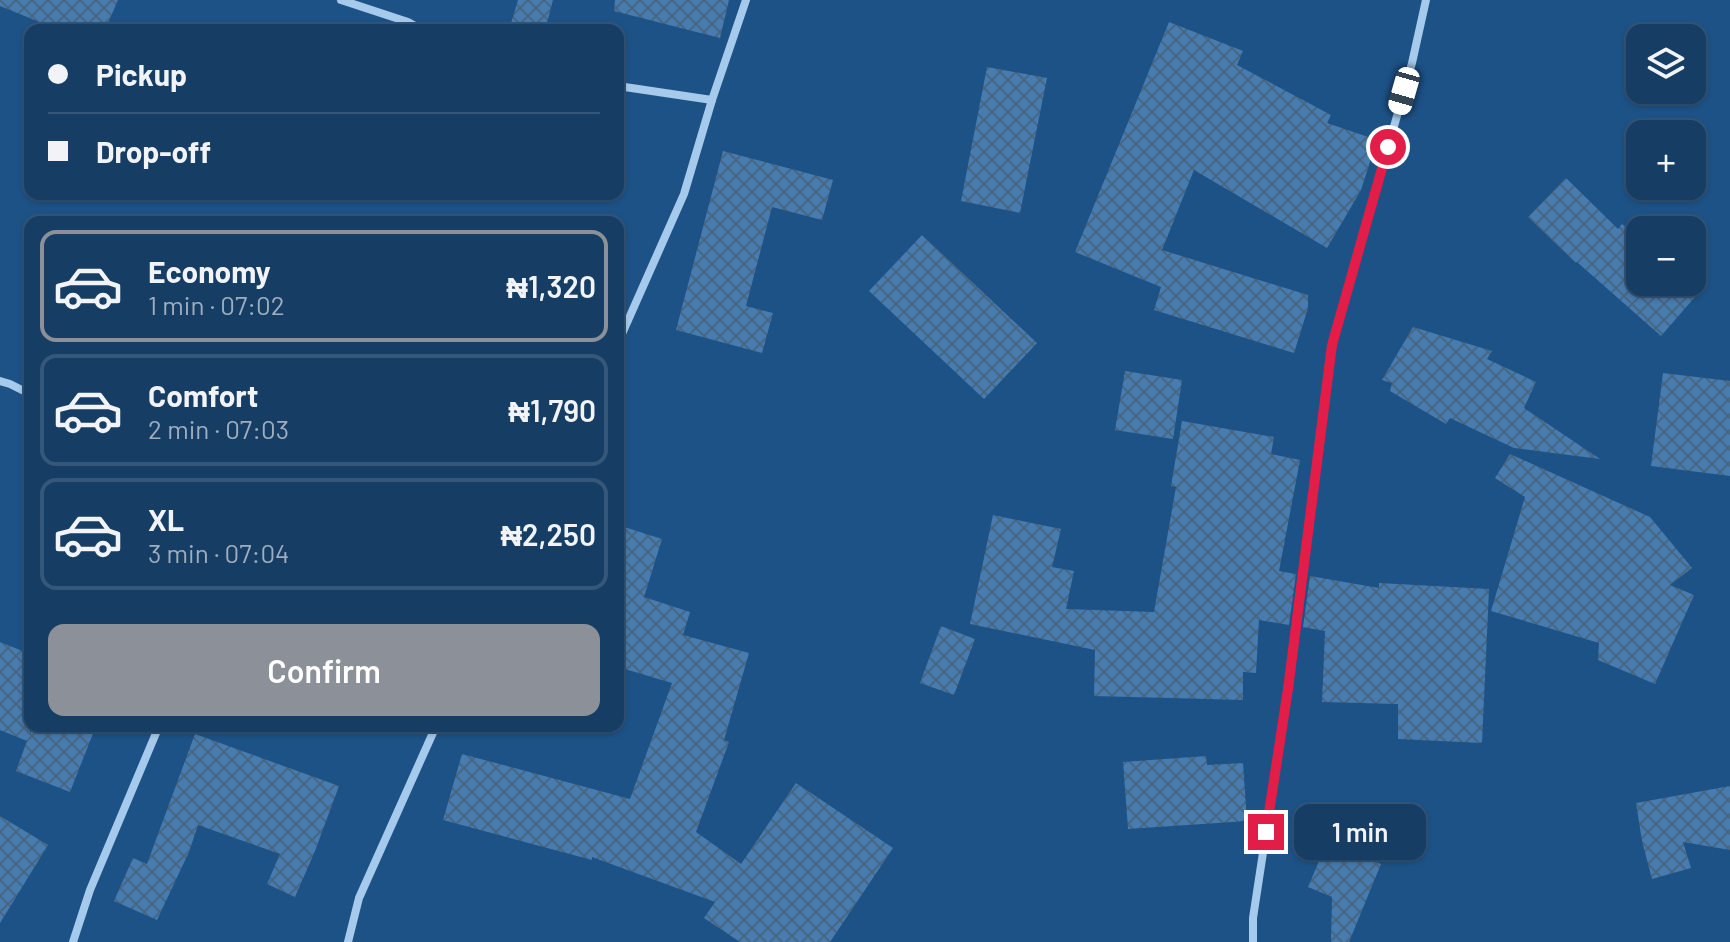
<!DOCTYPE html>
<html lang="en">
<head>
<meta charset="utf-8">
<style>
  :root { --surface:#163e65; --page:#1f456b; --text:#f1f3f6; --muted:#9eaebf; --line:#355779; --accent:#8c9099 }
  body { margin:0; font-family:Barlow,sans-serif; background:var(--page); color:var(--text); height:100vh; display:flex; flex-direction:column; font-size:30px; white-space:nowrap }
  * { box-sizing:border-box; margin:0 }
  p { font-size:26px; color:var(--muted) }
  .icon { flex:none; width:44px; height:44px; fill:none; stroke:currentColor; stroke-width:2; stroke-linecap:round; stroke-linejoin:round }
  .map { position:relative; flex:1; overflow:hidden }
  .sheet { position:absolute; left:24px; top:216px; width:600px; height:516px; display:flex; flex-direction:column; background:var(--surface); border-radius:16px; box-shadow:0 2px 6px #0004,0 0 0 2px var(--line) }
  .sheet>* { flex:none }
  .banner { position:absolute; left:24px; top:24px; width:600px; height:176px; border-radius:16px; box-shadow:0 2px 6px #0004,0 0 0 2px var(--line); display:grid; align-content:center; height:176px; padding:0 24px; background:var(--surface) }
  .buttons { position:absolute; left:1626px; top:24px; display:grid; gap:16px }
  .buttons a { display:grid; place-items:center; width:80px; height:80px; border-radius:16px; background:var(--surface); box-shadow:0 2px 6px #0004,0 0 0 2px var(--line); font-size:40px }
  .end { position:absolute; width:36px; height:36px; margin:-18px; border:10px solid #e11d48; background:#fff; box-shadow:0 0 0 4px #fff }
  .from { border-radius:50% }
  .bubble { position:absolute; height:56px; border-radius:16px; background:var(--surface); box-shadow:0 2px 6px #0004,0 0 0 2px var(--line); font-size:26px; font-weight:600; line-height:56px; text-align:center }
  .car { position:absolute; width:24px; height:48px; margin:-24px -12px; border-radius:10px; box-shadow:0 0 6px 2px #0007; background:linear-gradient(#fff 24%,#345 0 40%,#fff 0 76%,#345 0 86%,#fff 0) }
  .banner b { display:flex; align-items:center; gap:28px; height:76px; font-size:30px }
  .banner b+b { border-top:2px solid var(--line) }
  .banner i { width:20px; height:20px; background:var(--text) }
  ul { padding:14px 0 0; list-style:none }
  li { display:flex; align-items:center; gap:24px; height:112px; margin:0 16px 12px; padding:0 8px; border:4px solid var(--line); border-radius:16px }
  li div { flex:1 }
  li b { display:block; font-size:30px }
  li em { font-style:normal; font-weight:600 }
  li.selected { border-color:var(--accent) }
  li>.icon { width:72px; height:72px; stroke-width:1.5 }
  .action { display:flex; gap:16px; margin-top:auto; padding:16px 24px }
  .action a { flex:1; height:92px; border-radius:16px; background:var(--accent); color:#fff; font-size:32px; font-weight:600; line-height:92px; text-align:center }
  .map>svg:first-child { display:block }
  .building { fill:url(#building-cross-hatch) }
  .lines { fill:none; stroke-linecap:round; stroke-linejoin:round }
  .street { stroke:#a6caeb; stroke-width:8 }
  .route { stroke:#e11d48; stroke-width:10 }
</style>
</head>
<body>
<div class="map">
<svg width="1730" height="942" viewBox="0 0 1730 942">
  <defs>
    <pattern id="building-cross-hatch" width="8" height="8" patternUnits="userSpaceOnUse" patternTransform="scale(2)"><rect width="8" height="8" fill="#467caf"/><path d="M0 0l8 8M0 8l8-8" fill="none" stroke="#496682"/></pattern>
  </defs>
  <rect width="100%" height="100%" fill="#1d5287"/>
  <!-- building -->
  <g class="building">
    <path d="M 0,0 L 118,0 L 105,30 L 59,30 L 0,6 Z"/>
    <path d="M 518,0 L 553,0 L 545,30 L 509,30 Z"/>
    <path d="M 615,0 L 729,0 L 720,38 L 614,11 Z"/>
    <path d="M 1169,22 L 1243,51 L 1237,65 L 1331,115 L 1327,123 L 1377,140 L 1361,190 L 1327,248 L 1194,170 L 1162,250 L 1308,295 L 1308,308 L 1294,353 L 1154,310 L 1161,287 L 1075,252 Z"/>
    <path d="M 987,67 L 1047,78 L 1020,213 L 961,201 Z"/>
    <path d="M 723,151 L 833,180 L 822,220 L 772,207 L 746,306 L 773,313 L 762,353 L 676,330 Z"/>
    <path d="M 1566,178 L 1618,229 L 1622,224 L 1640,239 L 1640,282 L 1708,282 L 1661,336 L 1577,262 L 1576,263 L 1528,217 Z"/>
    <path d="M 922,235 L 1037,343 L 984,399 L 869,291 Z"/>
    <path d="M 1413,327 L 1492,351 L 1487,359 L 1536,382 L 1524,408 L 1600,459 L 1514,448 L 1450,418 L 1446,424 L 1390,391 L 1392,383 L 1382,380 Z"/>
    <path d="M 1125,371 L 1182,380 L 1173,439 L 1115,430 Z"/>
    <path d="M 1663,373 L 1730,381 L 1730,476 L 1651,466 Z"/>
    <path d="M 1182,421 L 1274,437 L 1271,454 L 1300,460 L 1279,571 L 1296,574 L 1289,625 L 1259,620 L 1256,673 L 1243,672 L 1243,700 L 1094,696 L 1095,650 L 970,624 L 993,515 L 1061,529 L 1052,567 L 1074,571 L 1066,609 L 1154,612 L 1176,487 L 1171,486 Z"/>
    <path d="M 1510,454 L 1650,517 L 1692,568 L 1670,585 L 1694,595 L 1655,684 L 1598,660 L 1599,643 L 1491,611 L 1525,497 L 1495,478 Z"/>
    <path d="M 618,525 L 662,539 L 644,597 L 690,612 L 683,635 L 749,653 L 724,740 L 729,742 L 696,832 L 741,864 L 796,783 L 893,848 L 830,942 L 740,942 L 704,918 L 715,902 L 592,857 L 592,860 L 443,820 L 462,754 L 630,799 L 672,683 L 618,667 Z"/>
    <path d="M 1310,576 L 1379,588 L 1379,583 L 1489,589 L 1482,743 L 1398,739 L 1398,704 L 1322,702 L 1325,631 L 1303,627 Z"/>
    <path d="M 941,626 L 975,639 L 954,695 L 920,683 Z"/>
    <path d="M 0,642 L 30,654 L 30,734 L 33,726 L 96,726 L 70,792 L 16,771 L 27,741 L 0,730 Z"/>
    <path d="M 195,734 L 339,786 L 315,851 L 295,897 L 267,884 L 280,854 L 198,825 L 189,852 L 157,920 L 114,901 L 133,858 L 147,864 Z"/>
    <path d="M 1206,756 L 1207,765 L 1243,763 L 1247,821 L 1128,829 L 1123,762 Z"/>
    <path d="M 1730,786 L 1730,850 L 1683,842 L 1691,868 L 1652,879 L 1642,841 L 1636,803 Z"/>
    <path d="M 0,816 L 48,845 L 0,923 Z"/>
    <path d="M 1327,842 L 1381,864 L 1349,942 L 1331,942 L 1332,897 L 1308,887 Z"/>
  </g>
  <g class="lines">
    <!-- street -->
    <g class="street">
      <path d="M 341,0 L 408,22 L 422,30"/>
      <path d="M 618,86 L 712,100"/>
      <path d="M 618,343 L 684,194 L 712,100 L 746,0"/>
      <path d="M 0,381 L 10,384 L 30,394"/>
      <path d="M 73,942 L 90,890 L 159,726"/>
      <path d="M 348,942 L 359,898 L 436,726"/>
      <path d="M 1253,942 L 1253,918 L 1288,689 L 1332,345 L 1412,63 L 1426,0"/>
    </g>
  </g>
  <g class="lines">
    <!-- route -->
    <path class="route" d="M 1266,832 L 1288,689 L 1332,345 L 1388,147"/>
  </g>
</svg>
<div class="buttons">
<a><svg class="icon" aria-label="layers" viewBox="0 0 24 24"><path d="M12 4l9 5-9 5-9-5zM3 14l9 5 9-5"/></svg></a>
<a>+</a>
<a>−</a>
</div>
<i class="end from" style="left:1388px;top:147px"></i>
<i class="end" style="left:1266px;top:832px"></i>
<div class="bubble" style="left:1294px;top:804px;width:132px">1 min</div>
<i class="car" style="left:1404px;top:91px;rotate:196deg"></i>
<div class="banner">
<b><i class="from"></i>Pickup</b>
<b><i></i>Drop-off</b>
</div>
<section class="sheet">
<ul>
<li class="selected"><svg class="icon" aria-label="car" viewBox="0 0 24 24"><path d="M5 17H2v-5l4-1 3-4h7l3 4 3 1v5h-3M9 17h6M6 11h13"/><circle cx="7" cy="17" r="2"/><circle cx="17" cy="17" r="2"/></svg><div><b>Economy</b><p>1 min · 07:02</p></div><em>₦1,320</em></li>
<li><svg class="icon" aria-label="car" viewBox="0 0 24 24"><path d="M5 17H2v-5l4-1 3-4h7l3 4 3 1v5h-3M9 17h6M6 11h13"/><circle cx="7" cy="17" r="2"/><circle cx="17" cy="17" r="2"/></svg><div><b>Comfort</b><p>2 min · 07:03</p></div><em>₦1,790</em></li>
<li><svg class="icon" aria-label="car" viewBox="0 0 24 24"><path d="M5 17H2v-5l4-1 3-4h7l3 4 3 1v5h-3M9 17h6M6 11h13"/><circle cx="7" cy="17" r="2"/><circle cx="17" cy="17" r="2"/></svg><div><b>XL</b><p>3 min · 07:04</p></div><em>₦2,250</em></li>
</ul>
<div class="action"><a>Confirm</a></div>
</section>
</div>
</body>
</html>
